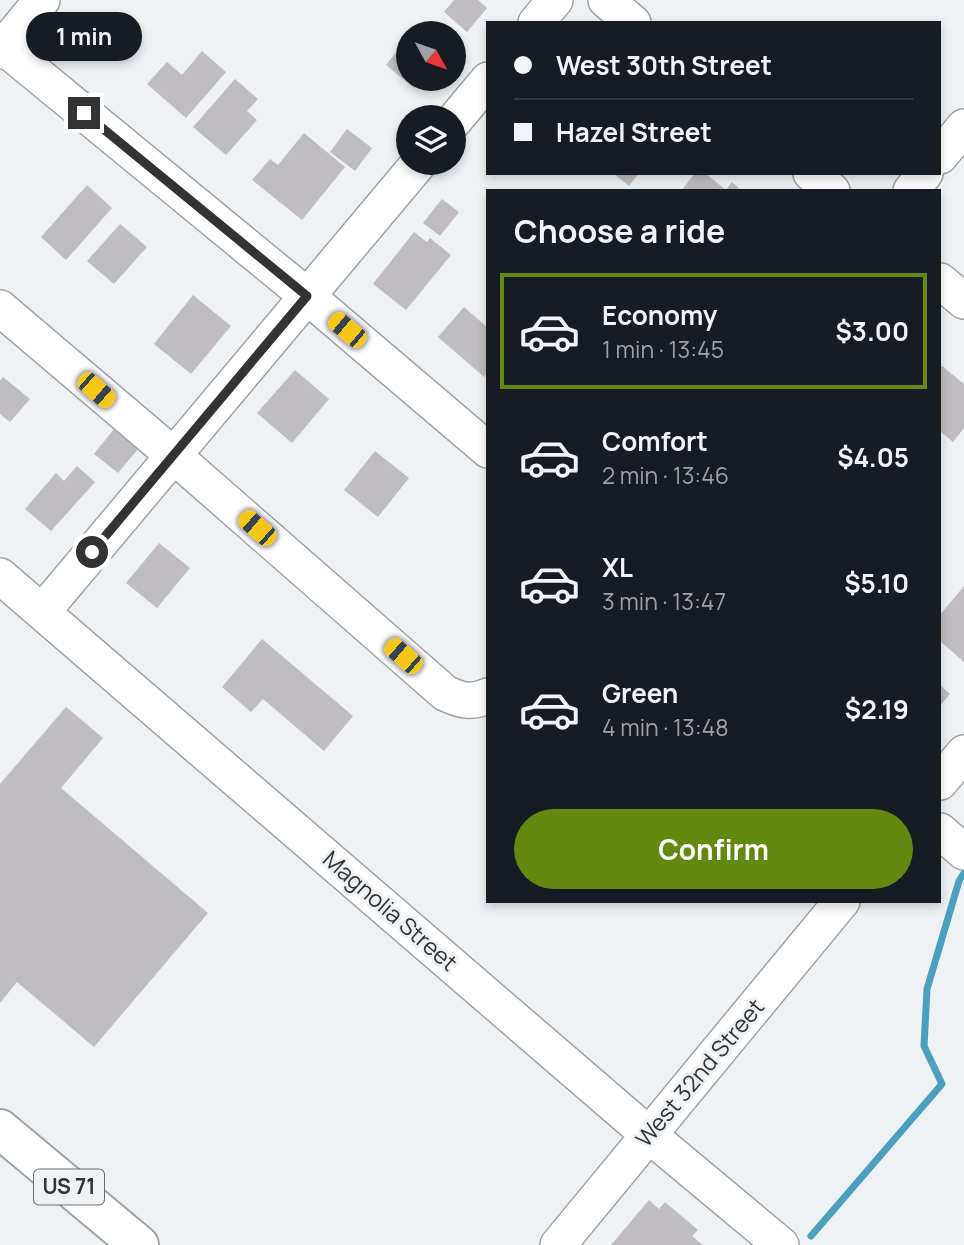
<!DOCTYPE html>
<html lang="en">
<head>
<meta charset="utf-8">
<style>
  :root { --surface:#171b24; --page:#20242c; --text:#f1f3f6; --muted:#9ea1a6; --line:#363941; --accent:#638910 }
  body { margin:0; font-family:Manrope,sans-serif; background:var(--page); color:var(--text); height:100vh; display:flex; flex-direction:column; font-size:26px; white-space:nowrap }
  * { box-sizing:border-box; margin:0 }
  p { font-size:23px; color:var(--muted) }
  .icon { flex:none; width:38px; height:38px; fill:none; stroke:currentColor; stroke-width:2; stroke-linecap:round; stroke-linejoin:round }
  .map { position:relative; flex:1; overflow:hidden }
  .side { position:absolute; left:486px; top:189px; width:455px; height:714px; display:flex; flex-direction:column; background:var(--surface); border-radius:0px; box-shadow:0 4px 10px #0003 }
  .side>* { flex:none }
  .top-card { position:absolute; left:486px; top:21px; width:455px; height:154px; border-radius:0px; box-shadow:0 4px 10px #0003; display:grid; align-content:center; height:154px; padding:0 28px; background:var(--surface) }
  .needle { width:46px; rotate:130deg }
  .fabs { position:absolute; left:396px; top:21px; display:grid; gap:14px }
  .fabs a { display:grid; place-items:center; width:70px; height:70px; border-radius:50%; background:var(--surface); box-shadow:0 4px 10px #0003; font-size:35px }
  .end { position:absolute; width:32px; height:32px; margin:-16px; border:9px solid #323335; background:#fff; box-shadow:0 0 0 4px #fff }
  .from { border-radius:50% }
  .bubble { position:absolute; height:49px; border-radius:24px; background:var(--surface); box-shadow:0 4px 10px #0003; font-size:23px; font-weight:700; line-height:49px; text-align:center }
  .car { position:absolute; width:21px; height:42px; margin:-21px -10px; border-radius:9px; box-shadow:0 0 5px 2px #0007; background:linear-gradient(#f5c518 24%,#345 0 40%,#f5c518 0 76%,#345 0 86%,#f5c518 0) }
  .top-card b { display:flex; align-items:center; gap:24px; height:66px; font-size:26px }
  .top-card b+b { border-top:2px solid var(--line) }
  .top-card i { width:18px; height:18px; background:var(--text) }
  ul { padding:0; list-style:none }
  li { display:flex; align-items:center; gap:21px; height:116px; margin:0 14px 10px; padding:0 14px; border:4px solid transparent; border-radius:0px }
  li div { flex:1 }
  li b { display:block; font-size:26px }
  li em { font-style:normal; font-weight:700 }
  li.current { border-color:var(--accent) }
  li>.icon { width:63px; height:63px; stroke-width:1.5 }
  h2 { padding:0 28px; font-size:32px; line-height:84px }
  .cta { display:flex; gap:14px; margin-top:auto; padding:14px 28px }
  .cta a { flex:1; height:80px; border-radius:42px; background:var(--accent); color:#fff; font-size:28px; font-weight:700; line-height:80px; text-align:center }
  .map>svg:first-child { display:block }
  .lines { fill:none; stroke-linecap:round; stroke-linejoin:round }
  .stream { stroke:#4ba0c0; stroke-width:7 }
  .building { fill:#c0bdc1 }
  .minor-casing { stroke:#9fa3a6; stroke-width:38 }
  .major-casing { stroke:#9fa3a6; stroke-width:42 }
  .minor { stroke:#fff; stroke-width:35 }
  .major { stroke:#fff; stroke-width:38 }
  .route { stroke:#323335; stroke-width:9 }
  .labels { text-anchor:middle; stroke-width:6; stroke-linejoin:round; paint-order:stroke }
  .shield { fill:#eef2f5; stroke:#6a6c6f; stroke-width:2 }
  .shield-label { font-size:21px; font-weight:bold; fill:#323335 }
  .street-label { font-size:23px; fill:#323335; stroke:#eef2f5 }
</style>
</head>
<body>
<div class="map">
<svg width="964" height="1245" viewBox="0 0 964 1245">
  <rect width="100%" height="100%" fill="#eef2f5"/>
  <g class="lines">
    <!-- stream -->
    <path class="stream" d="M 811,1236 L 942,1084 L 924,1046 L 927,989 L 959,881 L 964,873"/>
  </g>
  <!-- building -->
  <g class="building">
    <path d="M 454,0 L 478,0 L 487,8 L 467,32 L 444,12 Z"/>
    <path d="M 408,37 L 408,79 L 422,79 L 414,88 L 386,65 Z"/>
    <path d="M 202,51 L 226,72 L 186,118 L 147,84 L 167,62 L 182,75 Z"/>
    <path d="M 235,79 L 258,99 L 247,111 L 257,120 L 226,155 L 193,127 Z"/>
    <path d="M 347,129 L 372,148 L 355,171 L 330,152 Z"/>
    <path d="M 304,133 L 345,167 L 302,220 L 252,180 L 270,159 L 278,165 Z"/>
    <path d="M 613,173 L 639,173 L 629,186 Z"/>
    <path d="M 695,173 L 705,173 L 726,190 L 732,182 L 742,191 L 681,191 Z"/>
    <path d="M 87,185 L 112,208 L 66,260 L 41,237 Z"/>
    <path d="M 442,199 L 459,212 L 440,236 L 423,223 Z"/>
    <path d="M 120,224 L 147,247 L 114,284 L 87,261 Z"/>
    <path d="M 414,232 L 427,242 L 430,238 L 451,255 L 406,310 L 373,284 Z"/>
    <path d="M 193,295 L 231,326 L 191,374 L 154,344 Z"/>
    <path d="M 464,307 L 488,328 L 488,371 L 484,377 L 438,337 Z"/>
    <path d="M 942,366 L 964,384 L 964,428 L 953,442 L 940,431 L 940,369 Z"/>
    <path d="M 295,370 L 329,399 L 292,443 L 257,413 Z"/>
    <path d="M 3,377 L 30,399 L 10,422 L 0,414 L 0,381 Z"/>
    <path d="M 114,429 L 138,449 L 118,473 L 94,454 Z"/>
    <path d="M 375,451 L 409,478 L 378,517 L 344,490 Z"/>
    <path d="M 77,466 L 95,482 L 51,531 L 25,509 L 56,473 L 64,481 Z"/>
    <path d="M 159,543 L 190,568 L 157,608 L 126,583 Z"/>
    <path d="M 964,586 L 964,662 L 940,641 L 940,615 Z"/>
    <path d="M 262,639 L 353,716 L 324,751 L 263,699 L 251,712 L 222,687 Z"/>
    <path d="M 940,685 L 950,694 L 940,706 Z"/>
    <path d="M 66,707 L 103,738 L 61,788 L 208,913 L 94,1047 L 17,982 L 0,1003 L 0,784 Z"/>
    <path d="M 649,1200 L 659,1209 L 665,1202 L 698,1230 L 692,1236 L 703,1245 L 611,1245 Z"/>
  </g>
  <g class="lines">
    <!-- minor casing -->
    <g class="minor-casing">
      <g id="minor">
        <path d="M 606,0 L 633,23"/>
        <path d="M 536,23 L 555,0"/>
        <path d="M 0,44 L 307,296 L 488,450"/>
        <path d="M 0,51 L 42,0"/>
        <path d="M 453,122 L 488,80"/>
        <path d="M 940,156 L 964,127"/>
        <path d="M 811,173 L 832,191"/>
        <path d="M 911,191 L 925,173"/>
        <path d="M 940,281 L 964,301"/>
        <path d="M 0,308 L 173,455 L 445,693 C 462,701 471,703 488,696"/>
        <path d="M 0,576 L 649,1135 L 781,1245"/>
        <path d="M 43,611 L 419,163"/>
        <path d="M 940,782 L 964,753"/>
        <path d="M 940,831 L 964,852"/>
        <path d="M 558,1245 L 842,901"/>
      </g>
    </g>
    <!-- major casing -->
    <g class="major-casing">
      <path id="major" d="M 0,1129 L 139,1245"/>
    </g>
    <!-- minor -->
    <use href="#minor" class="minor"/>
    <!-- major -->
    <use href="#major" class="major"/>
  </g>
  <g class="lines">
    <!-- route -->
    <path class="route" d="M 84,113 L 307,296 L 92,552"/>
  </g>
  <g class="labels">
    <!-- shield labels -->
    <rect class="shield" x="34" y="1169.5" width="70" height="35" rx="5"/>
    <g class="shield-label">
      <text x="69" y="1194">US 71</text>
    </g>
    <!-- street labels -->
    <g class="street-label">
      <text transform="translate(390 911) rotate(41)" y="8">Magnolia Street</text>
      <text transform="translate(700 1073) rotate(-50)" y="8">West 32nd Street</text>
    </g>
  </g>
</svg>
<div class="fabs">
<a><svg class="needle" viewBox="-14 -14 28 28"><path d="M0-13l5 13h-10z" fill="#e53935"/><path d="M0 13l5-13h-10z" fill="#9ea1a6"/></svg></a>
<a><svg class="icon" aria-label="layers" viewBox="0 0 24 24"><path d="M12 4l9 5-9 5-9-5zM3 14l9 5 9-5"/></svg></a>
</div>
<i class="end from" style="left:92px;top:552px"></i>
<i class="end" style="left:84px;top:113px"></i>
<div class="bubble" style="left:26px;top:12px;width:116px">1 min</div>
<i class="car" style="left:347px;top:330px;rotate:310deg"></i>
<i class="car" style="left:96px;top:390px;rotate:131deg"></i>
<i class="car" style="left:257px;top:528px;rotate:311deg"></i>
<i class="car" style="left:403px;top:656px;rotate:311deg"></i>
<div class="top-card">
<b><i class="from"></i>West 30th Street</b>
<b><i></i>Hazel Street</b>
</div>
<section class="side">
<h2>Choose a ride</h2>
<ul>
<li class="current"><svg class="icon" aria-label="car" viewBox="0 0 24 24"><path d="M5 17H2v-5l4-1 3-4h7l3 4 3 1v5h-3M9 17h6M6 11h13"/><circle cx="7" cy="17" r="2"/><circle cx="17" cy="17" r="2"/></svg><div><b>Economy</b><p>1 min · 13:45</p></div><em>$3.00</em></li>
<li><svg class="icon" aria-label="car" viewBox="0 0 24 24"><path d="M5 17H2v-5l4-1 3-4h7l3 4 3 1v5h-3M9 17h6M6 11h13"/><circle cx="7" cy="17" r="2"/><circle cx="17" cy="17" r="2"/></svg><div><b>Comfort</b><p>2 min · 13:46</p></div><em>$4.05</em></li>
<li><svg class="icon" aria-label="car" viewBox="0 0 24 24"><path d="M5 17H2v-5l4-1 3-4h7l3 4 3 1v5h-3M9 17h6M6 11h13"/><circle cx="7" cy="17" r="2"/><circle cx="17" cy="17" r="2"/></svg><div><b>XL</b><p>3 min · 13:47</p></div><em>$5.10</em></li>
<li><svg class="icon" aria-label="car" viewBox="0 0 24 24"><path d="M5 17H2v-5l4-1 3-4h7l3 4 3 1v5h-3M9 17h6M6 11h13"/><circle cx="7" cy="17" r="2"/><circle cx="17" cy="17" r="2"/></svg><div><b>Green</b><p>4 min · 13:48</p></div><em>$2.19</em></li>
</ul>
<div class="cta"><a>Confirm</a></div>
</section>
</div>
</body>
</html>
